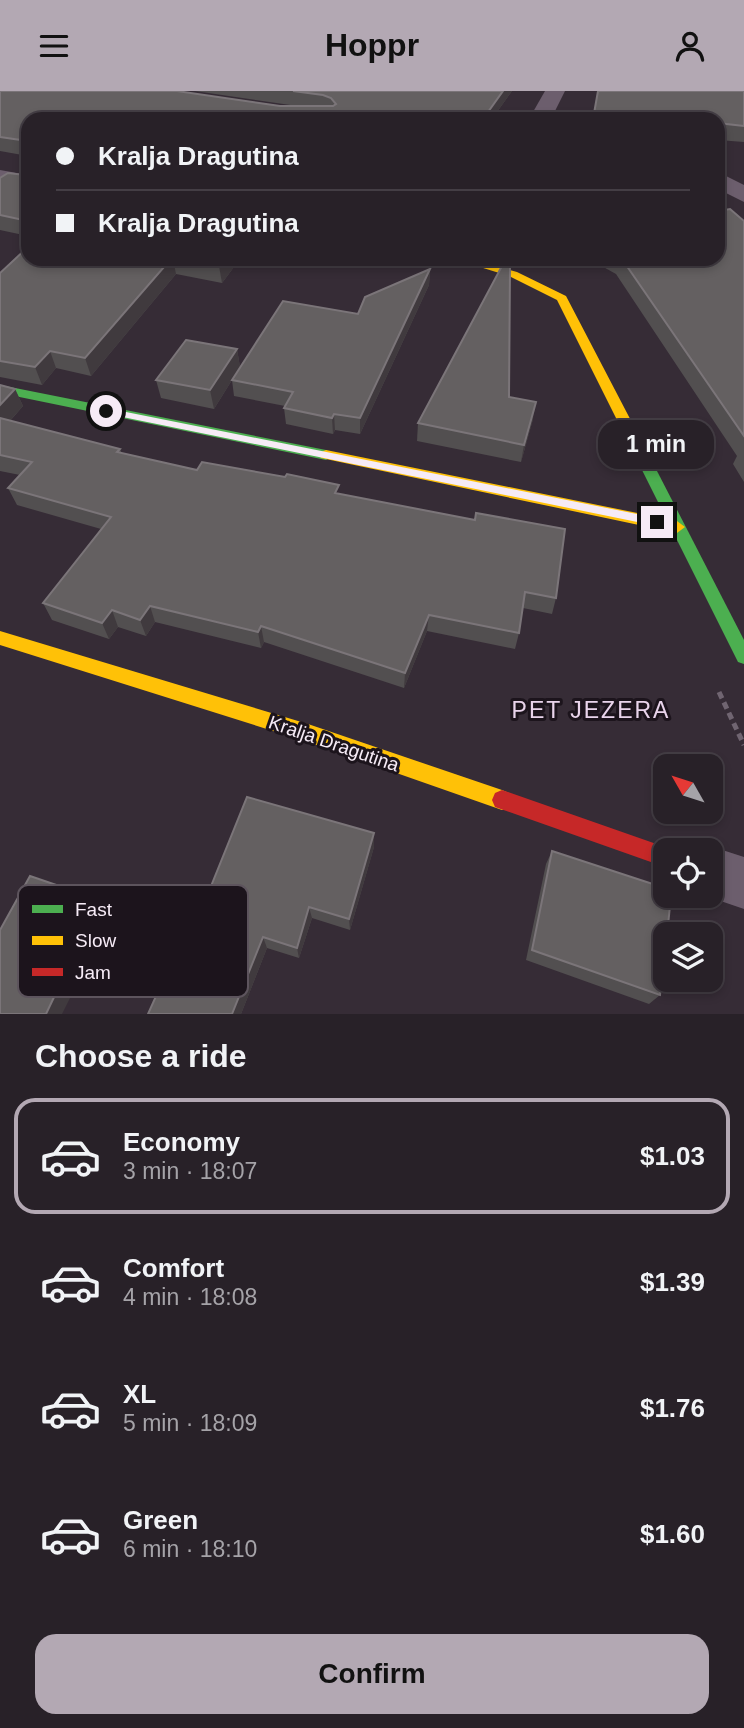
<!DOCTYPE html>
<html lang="en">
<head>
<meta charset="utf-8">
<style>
  :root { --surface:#282128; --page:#342e34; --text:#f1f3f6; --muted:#a5a3a8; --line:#443e45; --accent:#b3a8b3 }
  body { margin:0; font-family:Arial,sans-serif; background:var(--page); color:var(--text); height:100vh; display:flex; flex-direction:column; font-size:26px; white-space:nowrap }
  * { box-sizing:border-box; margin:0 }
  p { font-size:23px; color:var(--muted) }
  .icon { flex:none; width:38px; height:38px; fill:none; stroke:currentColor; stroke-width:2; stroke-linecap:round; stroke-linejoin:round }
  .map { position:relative; height:923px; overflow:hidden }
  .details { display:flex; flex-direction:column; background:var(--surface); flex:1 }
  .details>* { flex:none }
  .banner { position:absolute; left:21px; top:21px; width:704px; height:154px; border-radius:21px; box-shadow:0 4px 10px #0003,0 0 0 2px var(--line); display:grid; align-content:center; height:154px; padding:0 35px; background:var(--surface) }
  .needle { width:46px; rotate:309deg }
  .buttons { position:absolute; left:653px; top:663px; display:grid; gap:14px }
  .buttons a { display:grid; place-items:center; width:70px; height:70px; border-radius:14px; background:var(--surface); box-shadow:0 4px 10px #0003,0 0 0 2px var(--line); font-size:35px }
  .end { position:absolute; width:32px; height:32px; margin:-16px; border:9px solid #f6ebf6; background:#111; box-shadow:0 0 0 4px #111 }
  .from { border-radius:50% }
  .bubble { position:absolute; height:49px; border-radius:21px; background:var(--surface); box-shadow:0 4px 10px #0003,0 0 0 2px var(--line); font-size:23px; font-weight:700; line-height:49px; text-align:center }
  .banner b { display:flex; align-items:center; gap:24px; height:66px; font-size:26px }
  .banner b+b { border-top:2px solid var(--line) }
  .banner i { width:18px; height:18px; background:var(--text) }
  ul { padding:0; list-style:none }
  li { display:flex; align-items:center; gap:21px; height:116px; margin:0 14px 10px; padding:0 21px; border:4px solid transparent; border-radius:21px }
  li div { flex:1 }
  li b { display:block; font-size:26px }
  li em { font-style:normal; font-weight:700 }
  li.selected { border-color:var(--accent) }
  li>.icon { width:63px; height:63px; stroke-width:1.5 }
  h2 { padding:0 35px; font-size:32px; line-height:84px }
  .cta { display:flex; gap:14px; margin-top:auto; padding:14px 35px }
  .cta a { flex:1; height:80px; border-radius:21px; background:var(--accent); color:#111; font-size:28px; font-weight:700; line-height:80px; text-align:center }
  header { display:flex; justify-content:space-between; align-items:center; height:91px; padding:0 35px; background:var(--accent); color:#111; font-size:32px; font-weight:700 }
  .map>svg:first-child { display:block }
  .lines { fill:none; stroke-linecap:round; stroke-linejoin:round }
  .path-far1 { stroke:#706571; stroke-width:3.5; stroke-dasharray:4.5 2.5; stroke-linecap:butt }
  .path { stroke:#706571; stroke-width:5; stroke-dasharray:7 4.5; stroke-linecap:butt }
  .street { fill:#6c5e6d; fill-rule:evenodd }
  .fast { fill:#4caf50; fill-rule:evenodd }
  .slow { fill:#ffc107; fill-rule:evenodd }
  .jam { fill:#c62828; fill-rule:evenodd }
  .wall { fill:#524f50 }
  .shaded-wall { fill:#403a3e }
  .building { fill:#646061; stroke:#7b7579; stroke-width:2 }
  .route { fill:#f6ebf6 }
  .labels { text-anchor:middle; stroke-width:6; stroke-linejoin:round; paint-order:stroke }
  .street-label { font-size:19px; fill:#f6ebf6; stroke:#1c141c }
  .quarter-label { font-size:23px; letter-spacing:2px; fill:#e9d4eb; stroke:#1c141c }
  .key { fill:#1c141c; stroke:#5d545d; stroke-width:2 }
  .key-label { font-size:19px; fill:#f6ebf6 }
</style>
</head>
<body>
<header><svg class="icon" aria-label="menu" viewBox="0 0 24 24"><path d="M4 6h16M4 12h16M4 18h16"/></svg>Hoppr<svg class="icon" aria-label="person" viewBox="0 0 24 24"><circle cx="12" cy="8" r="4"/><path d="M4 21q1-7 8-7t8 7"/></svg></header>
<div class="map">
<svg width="744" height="923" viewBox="0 0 744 923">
  <rect width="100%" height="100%" fill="#362c36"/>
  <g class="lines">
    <!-- path-far1 -->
    <path class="path-far1" d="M 402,168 L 425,172"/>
    <!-- path -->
    <path class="path" d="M 719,601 L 744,654"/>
    <!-- street -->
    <g class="street">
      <path d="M 545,0 L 565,0 L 551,28 L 529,28 Z"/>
      <path d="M 0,79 L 28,84 L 28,98 L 0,93 Z"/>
      <path d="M 718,81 L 744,94 L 744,111 L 718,98 Z"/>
      <path d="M 710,755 L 744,766 L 744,818 L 706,805 L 710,805 L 710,760 L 700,760 Z"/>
    </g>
    <!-- fast -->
    <g class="fast">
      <path d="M 0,294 L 326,359 L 333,364 L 326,369 L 0,302 Z"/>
      <path d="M 632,340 L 639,345 L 744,549 L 744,573 L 738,571 L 625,345 Z"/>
    </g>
    <!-- slow -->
    <g class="slow">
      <path d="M 454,168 L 471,168 L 517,181 L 566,205 L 639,345 L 637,348 L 632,350 L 625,345 L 557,209 L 509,185 Z"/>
      <path d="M 326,359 L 677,430 L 685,436 L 677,442 L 321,367 L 319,364 L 321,361 Z"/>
      <path d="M 0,540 L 308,633 L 502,699 L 509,702 L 512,709 L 509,716 L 502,719 L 308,651 L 0,554 Z"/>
    </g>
    <!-- jam -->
    <path class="jam" d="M 502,699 L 665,756 L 673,760 L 665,760 L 665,776 L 495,716 L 492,709 L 495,702 Z"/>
  </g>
  <!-- wall -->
  <g class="wall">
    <path d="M 0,0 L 297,15 L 195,0 L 512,0 L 492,28 L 28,28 L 28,65 L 0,60 Z"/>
    <path d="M 744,0 L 744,51 L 718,49 L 718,28 Z"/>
    <path d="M 28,68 L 28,145 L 0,139 L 0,87 L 24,84 Z"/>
    <path d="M 744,130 L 744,391 L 733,373 L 737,365 L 616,183 L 589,168 L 718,168 Z"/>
    <path d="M 28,168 L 240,168 L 222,192 L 176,183 L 91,285 L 56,277 L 42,294 L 0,286 L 0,182 Z"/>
    <path d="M 430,178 L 429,194 L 360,343 L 335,339 L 333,343 L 286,333 L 284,317 L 285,315 L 234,305 L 232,289 L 214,318 L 161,307 L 156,289 L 237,258 L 240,276 L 358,223 Z"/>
    <path d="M 0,294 L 15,298 L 23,315 L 10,330 L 120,358 L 122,363 L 197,379 L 339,403 L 556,507 L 552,523 L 523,517 L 519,542 L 515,558 L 427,540 L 404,597 L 264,551 L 261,557 L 155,531 L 146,545 L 118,536 L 109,548 L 52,529 L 43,512 L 101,438 L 17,414 L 8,397 L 20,384 L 0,380 Z"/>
    <path d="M 509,306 L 533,328 L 521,371 L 417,350 L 418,332 Z"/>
    <path d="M 374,742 L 374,756 L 350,839 L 312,827 L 299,867 L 267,857 L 241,923 L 148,923 L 178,877 Z"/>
    <path d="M 552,760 L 660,904 L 649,913 L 526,869 L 546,773 Z"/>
    <path d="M 130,827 L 97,897 L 78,891 L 0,923 Z"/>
  </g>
  <!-- shaded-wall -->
  <g class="shaded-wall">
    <path d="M 503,0 L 512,0 L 492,28 L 483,28 Z"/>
    <path d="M 171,168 L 173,168 L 176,183 L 91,285 L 85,267 Z"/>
    <path d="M 224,168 L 240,168 L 222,192 L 219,175 Z"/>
    <path d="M 430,178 L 429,194 L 360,343 L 360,327 Z"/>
    <path d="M 237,258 L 240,276 L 214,318 L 210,299 Z"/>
    <path d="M 50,260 L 56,277 L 42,294 L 35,276 Z"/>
    <path d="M 15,298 L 23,315 L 0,341 L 0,314 Z"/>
    <path d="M 536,311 L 533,328 L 521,371 L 524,354 Z"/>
    <path d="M 334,323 L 335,339 L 333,343 L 332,327 Z"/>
    <path d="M 150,515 L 155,531 L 146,545 L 140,529 Z"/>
    <path d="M 112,519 L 118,536 L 109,548 L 102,532 Z"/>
    <path d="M 429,524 L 427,540 L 404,597 L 405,582 Z"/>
    <path d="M 261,535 L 264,551 L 261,557 L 258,541 Z"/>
    <path d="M 374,742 L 374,756 L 350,839 L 349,828 Z"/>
    <path d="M 121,816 L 130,827 L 97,897 L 86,888 Z"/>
    <path d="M 309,816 L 312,827 L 299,867 L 297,857 Z"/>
    <path d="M 263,846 L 267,857 L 241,923 L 232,923 Z"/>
    <path d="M 66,881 L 78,891 L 62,923 L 46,923 Z"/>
  </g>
  <!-- building -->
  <g class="building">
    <path d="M 0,0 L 177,0 L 280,15 L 333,15 L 336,13 L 331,7 L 323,4 L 293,0 L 503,0 L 483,28 L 28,28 L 28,50 L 0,46 Z"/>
    <path d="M 598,0 L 744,0 L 744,35 L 718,32 L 718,28 L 593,28 Z"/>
    <path d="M 28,68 L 28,130 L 0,124 L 0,87 L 8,82 L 24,84 L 25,70 Z"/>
    <path d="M 730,118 L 744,130 L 744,345 L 622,168 L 718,168 L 718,120 Z"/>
    <path d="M 28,156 L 28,168 L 171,168 L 85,267 L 50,260 L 35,276 L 0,270 L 0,182 Z"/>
    <path d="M 182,168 L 224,168 L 219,175 Z"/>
    <path d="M 503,173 L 510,176 L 509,306 L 536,311 L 524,354 L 418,332 Z"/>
    <path d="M 430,178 L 360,327 L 334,323 L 332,327 L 284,317 L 293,301 L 232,289 L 283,210 L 358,223 L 365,206 Z"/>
    <path d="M 186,249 L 237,258 L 210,299 L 156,289 Z"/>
    <path d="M 0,294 L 15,298 L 0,314 Z"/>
    <path d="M 0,327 L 120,358 L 117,361 L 197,379 L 202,371 L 285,386 L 287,383 L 339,394 L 335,402 L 475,429 L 476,422 L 565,438 L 556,507 L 525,501 L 519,542 L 429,524 L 405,582 L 261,535 L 258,541 L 150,515 L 140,529 L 112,519 L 102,532 L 43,512 L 111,426 L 8,397 L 32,371 L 0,364 Z"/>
    <path d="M 247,706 L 374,742 L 349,828 L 309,816 L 297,857 L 263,846 L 232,923 L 148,923 L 170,874 L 178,877 Z"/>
    <path d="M 552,760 L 665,797 L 665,805 L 671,805 L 667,844 L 665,844 L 665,861 L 660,904 L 532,859 Z"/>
    <path d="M 30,785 L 121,816 L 86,888 L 66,881 L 46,923 L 0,923 L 0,839 Z"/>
  </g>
  <!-- route -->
  <path class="route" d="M 106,317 L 657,427 L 663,431 L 657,435 L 103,322 L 103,318 Z"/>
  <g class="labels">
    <!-- street labels -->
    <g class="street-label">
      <text transform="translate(334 652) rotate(19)" y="7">Kralja Dragutina</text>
    </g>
    <!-- quarter labels -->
    <g class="quarter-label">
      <text x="591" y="627">PET JEZERA</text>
    </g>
  </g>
  <!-- legend -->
  <rect x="18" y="794" width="230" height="112" rx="10" class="key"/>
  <rect x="32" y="814" width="31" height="8" fill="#4caf50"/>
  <rect x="32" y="845" width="31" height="9" fill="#ffc107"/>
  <rect x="32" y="877" width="31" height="8" fill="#c62828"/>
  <g class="key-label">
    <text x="75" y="825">Fast</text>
    <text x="75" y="856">Slow</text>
    <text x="75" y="888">Jam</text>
  </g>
</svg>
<div class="buttons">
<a><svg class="needle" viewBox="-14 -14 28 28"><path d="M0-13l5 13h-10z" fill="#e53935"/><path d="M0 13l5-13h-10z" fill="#a5a3a8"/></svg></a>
<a><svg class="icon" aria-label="locate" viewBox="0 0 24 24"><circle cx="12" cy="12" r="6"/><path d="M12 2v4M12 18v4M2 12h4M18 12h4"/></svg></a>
<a><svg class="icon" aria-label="layers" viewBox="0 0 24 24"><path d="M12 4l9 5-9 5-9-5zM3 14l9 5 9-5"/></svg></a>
</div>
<i class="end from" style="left:106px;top:320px"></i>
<i class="end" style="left:657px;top:431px"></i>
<div class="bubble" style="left:598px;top:329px;width:116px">1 min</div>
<div class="banner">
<b><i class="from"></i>Kralja Dragutina</b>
<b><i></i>Kralja Dragutina</b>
</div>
</div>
<section class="details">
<h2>Choose a ride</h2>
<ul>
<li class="selected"><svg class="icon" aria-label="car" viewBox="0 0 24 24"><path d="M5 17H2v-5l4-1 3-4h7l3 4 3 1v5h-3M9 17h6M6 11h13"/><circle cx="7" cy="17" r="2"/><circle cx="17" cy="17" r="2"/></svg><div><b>Economy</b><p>3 min · 18:07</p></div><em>$1.03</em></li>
<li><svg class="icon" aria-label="car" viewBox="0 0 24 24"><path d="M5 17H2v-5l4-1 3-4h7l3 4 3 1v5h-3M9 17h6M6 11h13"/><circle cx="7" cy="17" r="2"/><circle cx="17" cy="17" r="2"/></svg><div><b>Comfort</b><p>4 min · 18:08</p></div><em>$1.39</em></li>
<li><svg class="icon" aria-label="car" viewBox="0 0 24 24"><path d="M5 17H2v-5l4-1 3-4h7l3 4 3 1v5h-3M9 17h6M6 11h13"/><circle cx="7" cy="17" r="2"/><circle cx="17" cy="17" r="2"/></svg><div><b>XL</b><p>5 min · 18:09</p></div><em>$1.76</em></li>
<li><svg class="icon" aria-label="car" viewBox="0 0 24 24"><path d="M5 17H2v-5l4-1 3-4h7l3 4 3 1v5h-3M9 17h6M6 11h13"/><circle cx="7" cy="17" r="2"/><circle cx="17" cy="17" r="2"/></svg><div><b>Green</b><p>6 min · 18:10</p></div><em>$1.60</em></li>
</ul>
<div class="cta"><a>Confirm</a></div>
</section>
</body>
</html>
